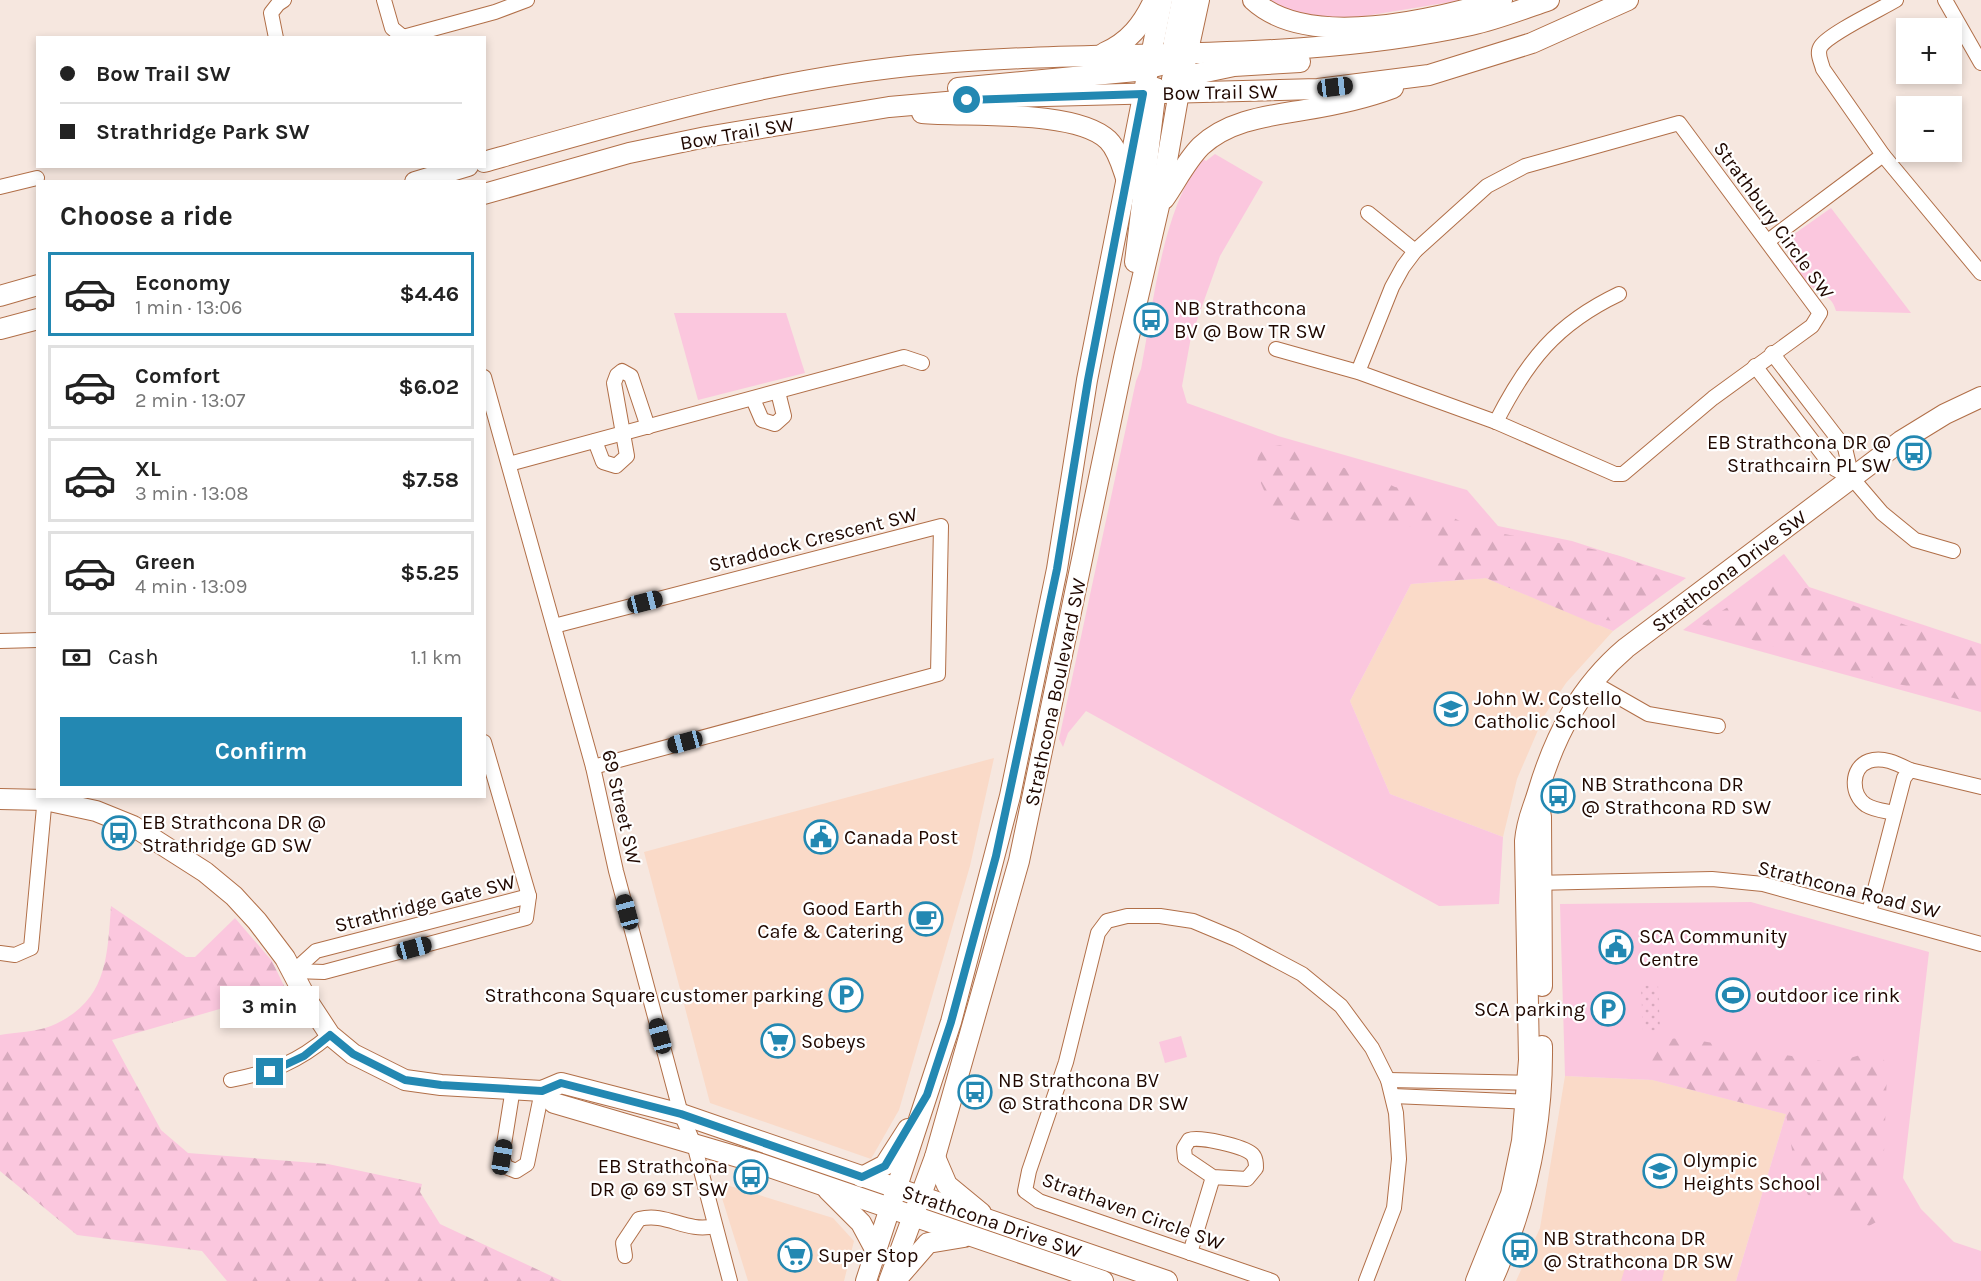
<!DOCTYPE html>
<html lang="en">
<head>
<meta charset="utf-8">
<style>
  :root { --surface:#fff; --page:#f6f6f6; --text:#222; --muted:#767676; --line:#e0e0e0; --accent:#2388b2 }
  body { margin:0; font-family:Karla,sans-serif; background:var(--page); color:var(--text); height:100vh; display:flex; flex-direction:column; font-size:22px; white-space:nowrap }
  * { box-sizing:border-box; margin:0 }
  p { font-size:20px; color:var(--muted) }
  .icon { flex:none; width:33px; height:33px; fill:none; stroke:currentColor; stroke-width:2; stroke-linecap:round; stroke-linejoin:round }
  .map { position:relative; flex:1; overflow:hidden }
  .details { position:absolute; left:36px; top:180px; width:450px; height:618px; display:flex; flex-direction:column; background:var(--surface); border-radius:0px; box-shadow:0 3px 9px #0003 }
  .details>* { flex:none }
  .top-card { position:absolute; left:36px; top:36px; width:450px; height:132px; border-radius:0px; box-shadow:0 3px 9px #0003; display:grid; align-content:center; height:132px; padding:0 24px; background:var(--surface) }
  .tools { position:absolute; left:1896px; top:18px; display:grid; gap:12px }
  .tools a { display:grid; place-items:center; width:66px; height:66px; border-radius:0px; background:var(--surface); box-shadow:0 3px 9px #0003; font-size:30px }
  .end { position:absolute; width:27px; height:27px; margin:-14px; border:8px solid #2388b2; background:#fff; box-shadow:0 0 0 3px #fff }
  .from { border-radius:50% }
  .bubble { position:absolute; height:42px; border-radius:0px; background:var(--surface); box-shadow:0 3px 9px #0003; font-size:20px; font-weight:700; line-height:42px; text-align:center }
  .car { position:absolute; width:18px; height:36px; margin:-18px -9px; border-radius:8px; box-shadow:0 0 4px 2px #0007; background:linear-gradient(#222 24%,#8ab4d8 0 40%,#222 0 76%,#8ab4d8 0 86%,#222 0) }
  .top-card b { display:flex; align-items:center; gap:21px; height:57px; font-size:22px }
  .top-card b+b { border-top:2px solid var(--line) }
  .top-card i { width:15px; height:15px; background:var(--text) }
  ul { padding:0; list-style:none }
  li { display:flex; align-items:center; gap:18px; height:84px; margin:0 12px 9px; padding:0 12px; border:3px solid var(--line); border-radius:0px }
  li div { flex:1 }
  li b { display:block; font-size:22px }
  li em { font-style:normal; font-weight:700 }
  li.selected { border-color:var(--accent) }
  li>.icon { width:54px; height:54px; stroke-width:1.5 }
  h2 { padding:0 24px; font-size:27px; line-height:72px }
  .pay { display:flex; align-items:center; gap:15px; height:66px; padding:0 24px; font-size:22px }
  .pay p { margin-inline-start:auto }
  .button { display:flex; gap:12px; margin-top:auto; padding:12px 24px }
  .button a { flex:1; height:69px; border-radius:0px; background:var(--accent); color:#fff; font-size:24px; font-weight:700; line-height:69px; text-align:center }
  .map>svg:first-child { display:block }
  .built { fill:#fadac8 }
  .green { fill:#fbc7de }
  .forest { fill:url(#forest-firs) }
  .garden { fill:url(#garden-dots) }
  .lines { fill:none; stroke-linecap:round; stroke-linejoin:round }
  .street-casing { stroke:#b16f48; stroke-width:16 }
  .secondary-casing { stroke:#b16f48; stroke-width:22 }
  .street { stroke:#fff; stroke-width:14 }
  .secondary { stroke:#fff; stroke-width:20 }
  .route { stroke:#2388b2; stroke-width:8 }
  .labels { text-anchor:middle; stroke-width:4.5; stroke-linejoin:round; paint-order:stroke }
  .street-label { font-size:20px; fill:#200800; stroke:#fff }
  .poi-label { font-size:20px; fill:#200800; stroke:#fff; text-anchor:start }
</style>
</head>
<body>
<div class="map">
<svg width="1981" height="1281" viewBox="0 0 1981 1281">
  <defs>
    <pattern id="forest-firs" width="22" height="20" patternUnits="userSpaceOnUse" patternTransform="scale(1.5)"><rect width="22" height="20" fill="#fbc7de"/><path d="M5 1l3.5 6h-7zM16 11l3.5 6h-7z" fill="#d7a9bd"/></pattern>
    <pattern id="garden-dots" width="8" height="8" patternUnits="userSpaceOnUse" patternTransform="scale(1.5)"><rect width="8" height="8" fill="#fbc7de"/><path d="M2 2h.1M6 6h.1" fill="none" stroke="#d7a9bd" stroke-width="1.8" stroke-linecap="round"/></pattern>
  </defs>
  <rect width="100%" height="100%" fill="#f6e7df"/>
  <!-- built -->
  <g class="built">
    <path d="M 1486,578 L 1613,631 L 1566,683 L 1544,716 L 1517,779 L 1503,837 L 1390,794 L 1350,701 L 1411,584 Z"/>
    <path d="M 994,758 L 970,866 L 899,1110 L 871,1159 L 710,1103 L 644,852 Z"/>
    <path d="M 1565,1076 L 1653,1080 L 1786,1114 L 1736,1281 L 1516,1281 L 1540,1228 Z"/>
    <path d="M 717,1182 L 833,1218 L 854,1241 L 844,1281 L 748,1281 Z"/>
  </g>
  <!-- green -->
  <g class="green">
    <path d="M 1260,0 L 1463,0 L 1347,19 L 1306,18 Z"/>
    <path d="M 1215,154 L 1263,182 L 1220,256 L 1191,337 L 1182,386 L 1187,403 L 1278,436 L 1467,490 L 1498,526 L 1572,541 L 1686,578 L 1613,631 L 1486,578 L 1411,584 L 1350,701 L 1390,794 L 1503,837 L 1499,904 L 1439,906 L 1086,711 L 1068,733 L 1063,747 L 1059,739 L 1136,381 L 1141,369 C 1154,302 1161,214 1202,158 L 1206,161 Z"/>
    <path d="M 1831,208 L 1911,313 L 1836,311 C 1832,296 1824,297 1813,288 C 1800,277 1781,253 1790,237 Z"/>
    <path d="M 674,313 L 786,313 L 805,373 L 698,400 Z"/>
    <path d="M 1784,554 L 1809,587 L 1981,644 L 1981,712 L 1683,630 Z"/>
    <path d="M 1751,902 L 1929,952 L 1903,1178 L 1921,1209 L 1954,1242 L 1981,1251 L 1981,1281 L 1736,1281 L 1786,1114 L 1653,1080 L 1565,1076 L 1560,904 Z"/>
    <path d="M 1181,1036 L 1187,1057 L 1165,1063 L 1159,1042 Z"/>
    <path d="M 1628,1258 L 1665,1267 L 1662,1281 L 1621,1281 Z"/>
  </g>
  <!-- forest -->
  <g class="forest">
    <path d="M 1280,445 L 1334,466 L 1361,471 L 1395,487 L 1426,493 C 1436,508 1456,521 1474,527 C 1519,541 1625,545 1656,574 C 1660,577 1661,581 1662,586 L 1654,597 L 1624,622 L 1605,620 L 1597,625 L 1486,578 L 1443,581 C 1433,569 1431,555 1438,541 L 1431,530 C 1393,519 1300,536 1273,509 C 1269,504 1266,494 1263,488 C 1257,475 1254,463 1261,449 Z"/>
    <path d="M 1763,585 L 1806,588 L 1962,646 L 1981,647 L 1981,705 L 1871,677 L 1701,624 Z"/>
    <path d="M 111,906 L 186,957 L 195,957 L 235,918 L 272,961 L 286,990 L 112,1040 L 161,1130 L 188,1153 L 328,1164 L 422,1184 L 420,1192 L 440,1224 L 562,1281 L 227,1281 L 202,1251 L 77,1235 L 0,1171 L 0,1035 C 16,1032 36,1032 51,1026 C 107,1002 107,960 111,906 Z"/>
    <path d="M 1683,1038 L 1834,1063 L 1860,1055 L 1877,1054 L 1884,1060 L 1887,1072 L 1882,1205 L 1878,1221 L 1869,1226 L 1843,1215 L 1836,1200 L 1808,1195 L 1794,1162 L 1786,1114 L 1653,1080 L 1651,1040 Z"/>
  </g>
  <!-- garden -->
  <path class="garden" d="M 1658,985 L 1660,1030 L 1643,1031 L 1641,986 Z"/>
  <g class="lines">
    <!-- street casing -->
    <g class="street-casing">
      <g id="street">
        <path d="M 384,0 L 392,28 L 403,37 L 495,12 L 527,0"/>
        <path d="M 1896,0 C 1881,9 1830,33 1821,46 C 1816,53 1821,61 1823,69 L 1883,155 L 1981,273"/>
        <path d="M 1945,0 L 1981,63"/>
        <path d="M 276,38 L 271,13 L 278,4 L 284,0"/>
        <path d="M 0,187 L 37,178"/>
        <path d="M 1368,213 L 1415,251"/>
        <path d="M 1768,241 L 1883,155"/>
        <path d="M 1276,349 L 1358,372 L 1496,422 L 1615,474 L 1623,474 L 1713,398 L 1812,326 L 1820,313 L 1679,123 L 1525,166 L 1487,186 L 1415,251 L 1403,267 L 1392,287 L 1358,372"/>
        <path d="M 1772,353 L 1845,448 L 1852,478"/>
        <path d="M 1755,366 L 1827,460 L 1835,469 L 1852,478 L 1882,513 L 1915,540 L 1953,551"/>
        <path d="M 484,377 L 593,767 L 616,871 L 681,1114 L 694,1144 L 730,1281"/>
        <path d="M 753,399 L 762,420 L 775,424 L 784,416 L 778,392"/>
        <path d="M 1496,422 C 1527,361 1556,324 1619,294"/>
        <path d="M 595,441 L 603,462 L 616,466 L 627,456 L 614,383 L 617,375 L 622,371 L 631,376 L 648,427"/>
        <path d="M 509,464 L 904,357 L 922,363"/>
        <path d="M 554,626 L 941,526 L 938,674 L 593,767"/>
        <path d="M 0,641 L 38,640"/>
        <path d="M 1592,682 L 1648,714 L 1718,726"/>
        <path d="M 1894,813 C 1885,811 1874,810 1866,805 C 1851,795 1850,768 1869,761 C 1883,756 1898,764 1910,770"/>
        <path d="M 1533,883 L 1712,879 L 1763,884 L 1981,944"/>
        <path d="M 1869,912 L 1904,778 L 1910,770 L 1981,787"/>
        <path d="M 0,953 L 15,955 L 31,948 L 45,796"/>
        <path d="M 294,971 L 324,972 L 526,918 L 529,896 L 484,742"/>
        <path d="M 294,971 L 316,951 L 529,896"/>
        <path d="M 231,1080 C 272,1072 297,1063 330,1035"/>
        <path d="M 1388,1080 L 1536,1083"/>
        <path d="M 513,1088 L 502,1157 L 506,1167 L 516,1171 L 527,1164 L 542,1091"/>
        <path d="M 1393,1096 L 1534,1102"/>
        <path d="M 1190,1253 L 1213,1177 L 1247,1179 L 1256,1168 C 1256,1163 1256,1158 1252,1154 C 1243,1146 1199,1136 1189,1140 L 1184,1148 L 1185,1158 L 1213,1177"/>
        <path d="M 625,1256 L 623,1243 L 639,1219 C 668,1212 685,1233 715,1226"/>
        <path d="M 1272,1281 L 1039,1201 L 1025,1191 L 1029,1171 L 1066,1062 L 1098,933 L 1107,921 L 1127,916 L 1160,916 L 1193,921 L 1236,939 L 1302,974 L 1341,1006 L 1372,1048 L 1388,1080 L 1396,1113 L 1399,1159 L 1394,1208 L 1366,1281"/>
      </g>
    </g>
    <!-- secondary casing -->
    <g class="secondary-casing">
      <g id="secondary">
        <path d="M 1253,0 C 1309,52 1436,18 1502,0"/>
        <path d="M 1104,53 C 1129,42 1143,24 1154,0"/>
        <path d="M 1174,64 L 1174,41 L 1182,0"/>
        <path d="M 1172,79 L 1234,66 L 1300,62"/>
        <path d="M 958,88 L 1136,71 L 1161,65"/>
        <path d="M 922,113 C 968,117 1076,109 1108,140 C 1118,150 1122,166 1126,178"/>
        <path d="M 484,162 C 631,120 777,77 930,64 C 1110,48 1294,64 1471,25 C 1498,19 1523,9 1549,0"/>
        <path d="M 415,182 L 468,166"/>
        <path d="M 484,194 L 629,153 L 706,137 L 889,107 L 1004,97 L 1318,89 L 1429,75 L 1532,43 L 1628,0"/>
        <path d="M 1164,199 C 1176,182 1186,161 1201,146 C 1229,120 1268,116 1304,110 C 1335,105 1364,99 1393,88"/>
        <path d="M 1135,262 L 1156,88"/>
        <path d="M 0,296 L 38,285"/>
        <path d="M 0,329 L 38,319"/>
        <path d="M 1537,797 L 1541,817 L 1542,986"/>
        <path d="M 0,799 L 45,800 L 96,811 L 133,826 L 205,872 L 234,896 L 257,921 L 285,958 L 307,1000 L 330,1035 L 353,1054 L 405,1080 L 441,1085 L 542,1091 L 561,1083 L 681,1114 L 1167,1281"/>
        <path d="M 542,1091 L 554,1103 L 755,1162 L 1103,1281"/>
        <path d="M 935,1157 L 947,1185 L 981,1213"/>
        <path d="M 862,1177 L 885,1165 L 908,1129"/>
        <path d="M 828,1190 L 861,1223 L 876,1251"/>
        <path d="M 866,1281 L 951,1022 L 1010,796 L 1057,569 L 1087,380 L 1162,0"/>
        <path d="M 889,1281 L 935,1157 L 1019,861 L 1124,358 L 1159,206 L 1179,92 L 1199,0"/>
        <path d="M 895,1281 L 928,1243 L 964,1237"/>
        <path d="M 1476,1281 L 1511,1194 L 1522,1141 L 1529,1060 L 1525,841 C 1527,819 1532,812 1538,792 C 1555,735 1580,687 1626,648 L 1901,441 L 1945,414 L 1981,397"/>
        <path d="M 1492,1281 C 1526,1206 1543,1128 1542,1046"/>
      </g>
    </g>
    <!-- street -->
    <use href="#street" class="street"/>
    <!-- secondary -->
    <use href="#secondary" class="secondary"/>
  </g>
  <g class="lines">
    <!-- route -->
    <path class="route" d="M 270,1072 L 304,1056 L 330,1035 L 353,1054 L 405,1080 L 441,1085 L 542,1091 L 561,1083 L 681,1114 L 862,1177 L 885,1166 L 927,1095 L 951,1022 L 996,856 L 1057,569 L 1088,380 L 1143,94 L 967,100"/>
  </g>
  <!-- icons -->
  <defs>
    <g id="bus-ring" transform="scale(1.725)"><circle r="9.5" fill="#fff" stroke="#2388b2" stroke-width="1.5"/><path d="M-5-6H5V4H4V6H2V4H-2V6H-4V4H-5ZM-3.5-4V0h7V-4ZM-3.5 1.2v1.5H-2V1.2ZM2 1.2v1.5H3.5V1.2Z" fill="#2388b2"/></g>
    <g id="school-ring" transform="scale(1.725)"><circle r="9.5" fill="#fff" stroke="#2388b2" stroke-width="1.5"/><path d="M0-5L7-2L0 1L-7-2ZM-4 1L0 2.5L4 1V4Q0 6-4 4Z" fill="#2388b2"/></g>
    <g id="civic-ring" transform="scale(1.725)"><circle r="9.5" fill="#fff" stroke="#2388b2" stroke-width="1.5"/><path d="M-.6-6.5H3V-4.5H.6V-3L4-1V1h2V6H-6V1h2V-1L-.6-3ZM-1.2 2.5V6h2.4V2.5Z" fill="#2388b2"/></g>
    <g id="cafe-ring" transform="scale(1.725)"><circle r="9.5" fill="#fff" stroke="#2388b2" stroke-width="1.5"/><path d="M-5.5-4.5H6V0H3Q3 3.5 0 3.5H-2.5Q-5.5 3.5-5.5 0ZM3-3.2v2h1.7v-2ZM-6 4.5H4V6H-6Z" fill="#2388b2"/></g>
    <g id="parking-ring" transform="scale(1.725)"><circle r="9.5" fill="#fff" stroke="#2388b2" stroke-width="1.5"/><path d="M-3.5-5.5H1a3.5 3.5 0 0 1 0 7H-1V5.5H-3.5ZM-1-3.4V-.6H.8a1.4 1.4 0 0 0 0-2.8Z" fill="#2388b2"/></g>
    <g id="stadium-ring" transform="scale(1.725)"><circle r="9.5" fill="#fff" stroke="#2388b2" stroke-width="1.5"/><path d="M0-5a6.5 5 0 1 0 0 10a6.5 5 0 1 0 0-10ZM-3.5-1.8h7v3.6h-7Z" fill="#2388b2"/></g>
    <g id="supermarket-ring" transform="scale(1.725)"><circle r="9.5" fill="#fff" stroke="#2388b2" stroke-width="1.5"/><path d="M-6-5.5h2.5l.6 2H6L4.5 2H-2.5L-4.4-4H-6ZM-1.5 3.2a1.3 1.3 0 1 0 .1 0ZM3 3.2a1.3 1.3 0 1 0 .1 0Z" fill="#2388b2"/></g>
  </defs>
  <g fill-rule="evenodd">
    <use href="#bus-ring" x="1151" y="320"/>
    <use href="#bus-ring" x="1914" y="453"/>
    <use href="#school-ring" x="1451" y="709"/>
    <use href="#bus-ring" x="1558" y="796"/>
    <use href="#bus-ring" x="119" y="833"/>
    <use href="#civic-ring" x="821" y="837"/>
    <use href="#cafe-ring" x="926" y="919"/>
    <use href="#civic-ring" x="1616" y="947"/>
    <use href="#parking-ring" x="846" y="995"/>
    <use href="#stadium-ring" x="1733" y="995"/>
    <use href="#parking-ring" x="1608" y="1009"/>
    <use href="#supermarket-ring" x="778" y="1041"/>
    <use href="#bus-ring" x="975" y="1092"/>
    <use href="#school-ring" x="1660" y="1171"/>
    <use href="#bus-ring" x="751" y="1177"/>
    <use href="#bus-ring" x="1520" y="1250"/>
    <use href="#supermarket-ring" x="795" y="1255"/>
  </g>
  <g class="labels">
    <!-- street labels -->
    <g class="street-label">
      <text transform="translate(1220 92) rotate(-1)" y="7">Bow Trail SW</text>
      <text transform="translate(737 133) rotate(-10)" y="7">Bow Trail SW</text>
      <text transform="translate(1774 220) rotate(54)" y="7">Strathbury Circle SW</text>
      <text transform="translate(813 539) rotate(-14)" y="7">Straddock Crescent SW</text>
      <text transform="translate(1729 571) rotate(-37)" y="7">Strathcona Drive SW</text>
      <text transform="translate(1055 692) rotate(-78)" y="7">Strathcona Boulevard SW</text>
      <text transform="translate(622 807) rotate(77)" y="7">69 Street SW</text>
      <text transform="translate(1849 889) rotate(14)" y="7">Strathcona Road SW</text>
      <text transform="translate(425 903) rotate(-14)" y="7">Strathridge Gate SW</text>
      <text transform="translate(1133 1211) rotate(20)" y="7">Strathaven Circle SW</text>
      <text transform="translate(992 1221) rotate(19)" y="7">Strathcona Drive SW</text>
    </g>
    <!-- poi labels -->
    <g class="poi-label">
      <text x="1174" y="315">NB Strathcona<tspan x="1174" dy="23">BV @ Bow TR SW</tspan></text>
      <text x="1891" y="449" text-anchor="end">EB Strathcona DR @<tspan x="1891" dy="23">Strathcairn PL SW</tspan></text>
      <text x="1474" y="705">John W. Costello<tspan x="1474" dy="23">Catholic School</tspan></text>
      <text x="1581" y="791">NB Strathcona DR<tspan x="1581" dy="23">@ Strathcona RD SW</tspan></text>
      <text x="142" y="829">EB Strathcona DR @<tspan x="142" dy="23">Strathridge GD SW</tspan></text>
      <text x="844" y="844">Canada Post</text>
      <text x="903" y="915" text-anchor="end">Good Earth<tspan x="903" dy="23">Cafe &amp; Catering</tspan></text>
      <text x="1639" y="943">SCA Community<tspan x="1639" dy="23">Centre</tspan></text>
      <text x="823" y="1002" text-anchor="end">Strathcona Square customer parking</text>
      <text x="1756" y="1002">outdoor ice rink</text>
      <text x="1585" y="1016" text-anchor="end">SCA parking</text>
      <text x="801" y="1048">Sobeys</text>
      <text x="998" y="1087">NB Strathcona BV<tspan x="998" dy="23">@ Strathcona DR SW</tspan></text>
      <text x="1683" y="1167">Olympic<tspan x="1683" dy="23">Heights School</tspan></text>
      <text x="728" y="1173" text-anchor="end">EB Strathcona<tspan x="728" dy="23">DR @ 69 ST SW</tspan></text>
      <text x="1543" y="1245">NB Strathcona DR<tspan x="1543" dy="23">@ Strathcona DR SW</tspan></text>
      <text x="818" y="1262">Super Stop</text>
    </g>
  </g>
</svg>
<div class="tools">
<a>+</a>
<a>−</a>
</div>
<i class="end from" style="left:967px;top:100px"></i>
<i class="end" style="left:270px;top:1072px"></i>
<div class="bubble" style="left:220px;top:986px;width:99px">3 min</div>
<i class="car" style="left:1335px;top:87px;rotate:83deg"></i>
<i class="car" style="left:645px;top:602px;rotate:76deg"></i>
<i class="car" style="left:685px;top:742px;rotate:255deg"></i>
<i class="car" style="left:627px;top:912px;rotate:345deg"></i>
<i class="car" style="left:414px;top:948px;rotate:75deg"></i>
<i class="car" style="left:660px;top:1036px;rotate:345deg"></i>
<i class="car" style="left:502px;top:1157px;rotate:9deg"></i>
<div class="top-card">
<b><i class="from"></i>Bow Trail SW</b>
<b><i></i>Strathridge Park SW</b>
</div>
<section class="details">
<h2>Choose a ride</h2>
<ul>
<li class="selected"><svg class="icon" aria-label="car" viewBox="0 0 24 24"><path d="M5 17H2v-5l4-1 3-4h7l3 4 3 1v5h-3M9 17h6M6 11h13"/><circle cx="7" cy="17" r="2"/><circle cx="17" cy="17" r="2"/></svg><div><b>Economy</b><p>1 min · 13:06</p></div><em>$4.46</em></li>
<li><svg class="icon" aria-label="car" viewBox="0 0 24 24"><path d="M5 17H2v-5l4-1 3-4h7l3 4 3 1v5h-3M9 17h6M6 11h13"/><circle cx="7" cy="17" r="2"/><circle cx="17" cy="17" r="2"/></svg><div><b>Comfort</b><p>2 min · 13:07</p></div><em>$6.02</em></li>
<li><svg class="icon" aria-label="car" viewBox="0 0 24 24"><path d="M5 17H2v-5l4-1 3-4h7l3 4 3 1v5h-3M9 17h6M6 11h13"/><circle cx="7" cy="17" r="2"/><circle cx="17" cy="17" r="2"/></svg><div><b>XL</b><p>3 min · 13:08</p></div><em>$7.58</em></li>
<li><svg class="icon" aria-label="car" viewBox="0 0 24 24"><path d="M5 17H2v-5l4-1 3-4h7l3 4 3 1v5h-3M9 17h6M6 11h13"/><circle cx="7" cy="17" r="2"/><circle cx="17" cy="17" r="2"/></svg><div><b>Green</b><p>4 min · 13:09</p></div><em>$5.25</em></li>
</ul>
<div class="pay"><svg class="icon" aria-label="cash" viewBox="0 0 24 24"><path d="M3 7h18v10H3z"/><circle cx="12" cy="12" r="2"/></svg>Cash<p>1.1 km</p></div>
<div class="button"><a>Confirm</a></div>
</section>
</div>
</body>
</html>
